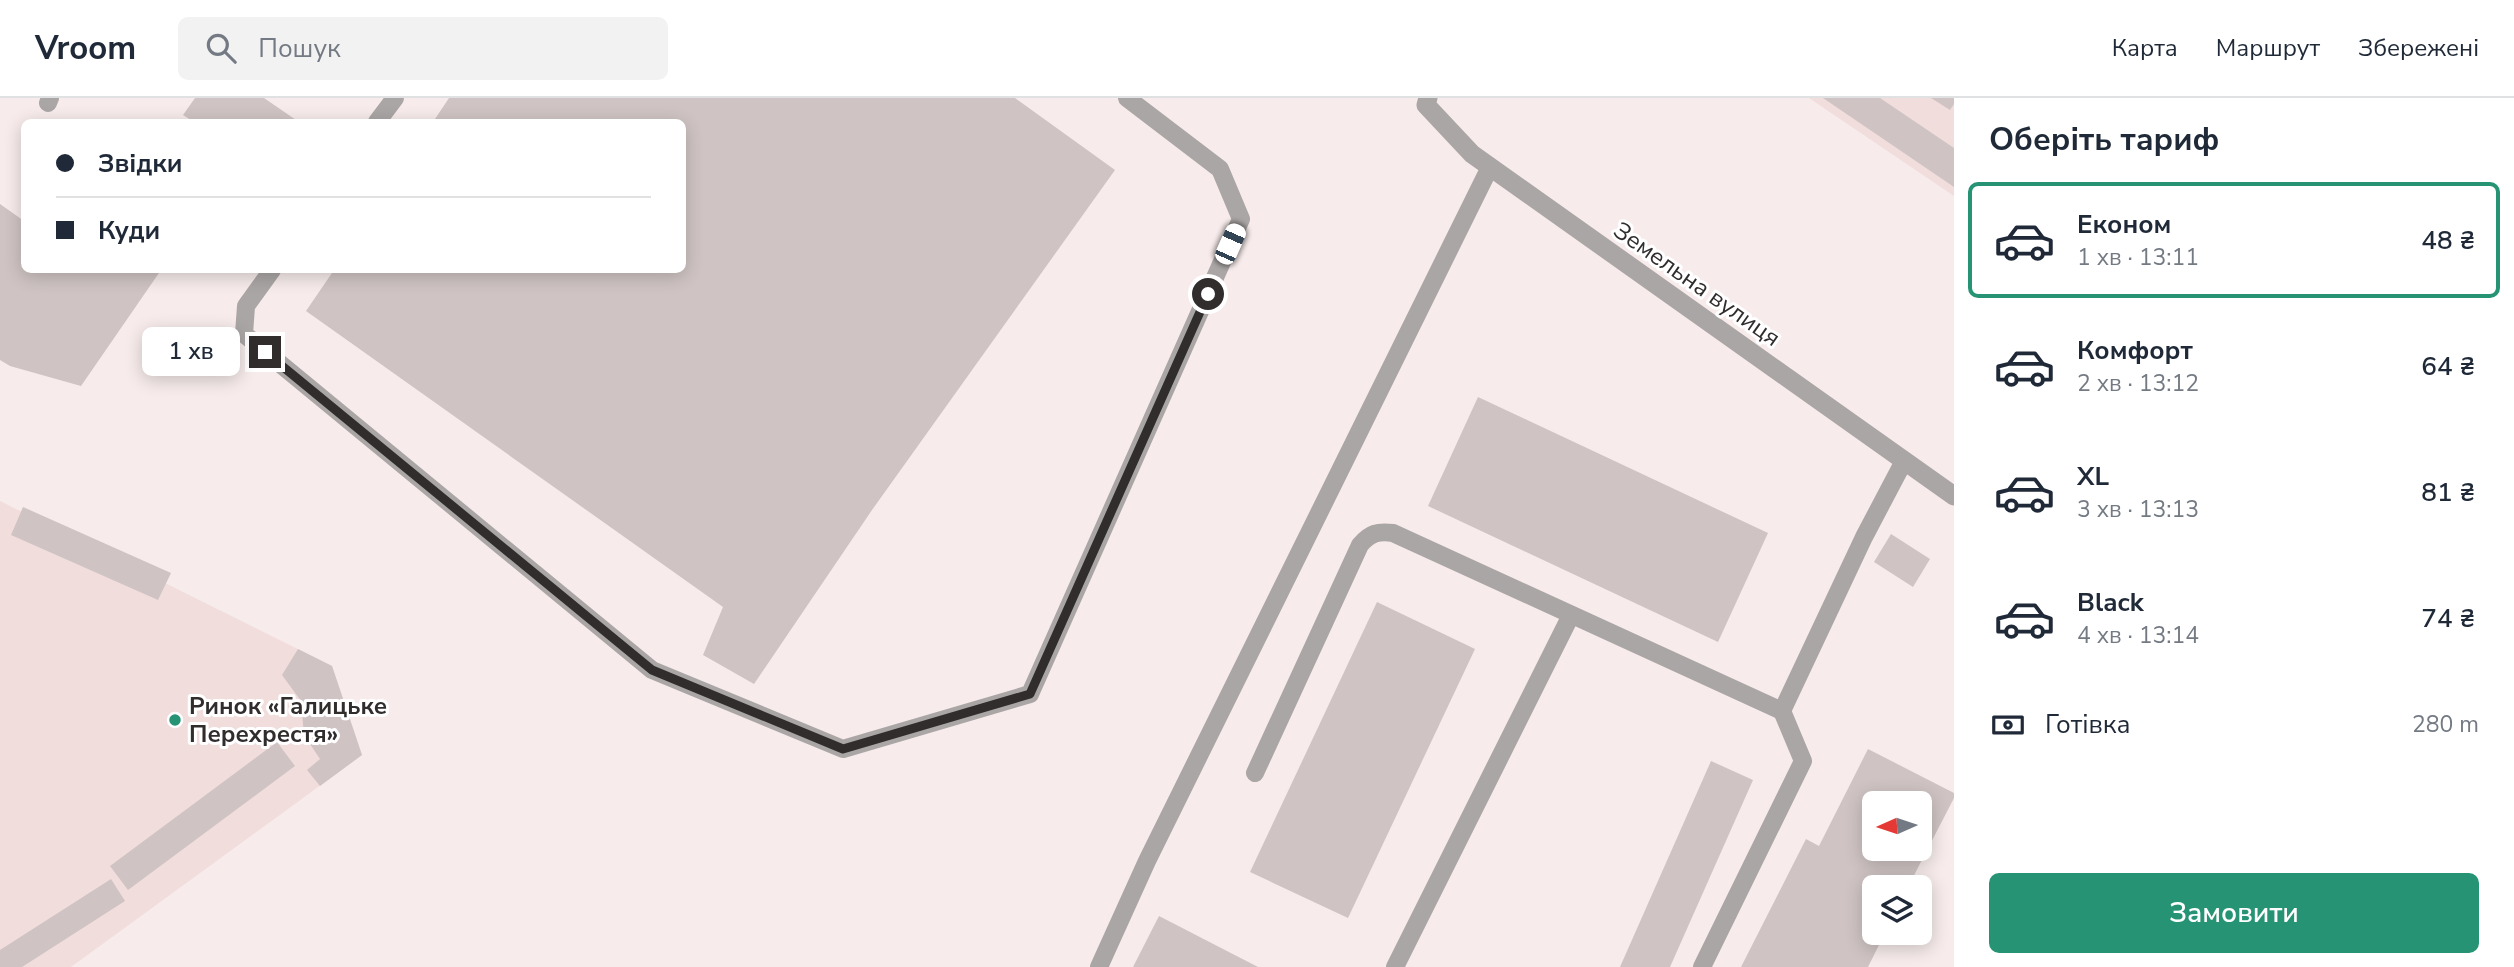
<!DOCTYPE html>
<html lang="uk">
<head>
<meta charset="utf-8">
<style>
  :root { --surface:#fff; --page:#f2f2f3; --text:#1f2937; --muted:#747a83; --line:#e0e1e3; --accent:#269474 }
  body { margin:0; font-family:"Nunito Sans",sans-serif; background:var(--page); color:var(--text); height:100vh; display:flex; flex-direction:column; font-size:26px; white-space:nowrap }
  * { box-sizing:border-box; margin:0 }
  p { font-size:23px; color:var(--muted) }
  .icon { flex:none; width:38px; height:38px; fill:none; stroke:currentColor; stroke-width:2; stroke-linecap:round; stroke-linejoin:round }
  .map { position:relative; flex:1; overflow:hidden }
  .panel { display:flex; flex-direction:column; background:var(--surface); width:560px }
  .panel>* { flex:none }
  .banner { position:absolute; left:21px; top:21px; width:665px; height:154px; border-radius:10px; box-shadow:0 4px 18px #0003; display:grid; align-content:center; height:154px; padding:0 35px; background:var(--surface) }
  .needle { width:46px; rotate:267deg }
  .controls { position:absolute; left:1862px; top:693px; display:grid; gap:14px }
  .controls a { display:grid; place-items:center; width:70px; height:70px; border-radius:10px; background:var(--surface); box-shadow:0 4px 18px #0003; font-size:35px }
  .end { position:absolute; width:32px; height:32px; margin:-16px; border:9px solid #312d2d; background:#fff; box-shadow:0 0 0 4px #fff }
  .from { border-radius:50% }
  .bubble { position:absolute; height:49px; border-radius:10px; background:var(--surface); box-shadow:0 4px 18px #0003; font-size:23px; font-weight:600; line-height:49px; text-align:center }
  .car { position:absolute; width:21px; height:42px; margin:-21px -10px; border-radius:9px; box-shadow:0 0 5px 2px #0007; background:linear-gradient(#fff 24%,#345 0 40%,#fff 0 76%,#345 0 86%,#fff 0) }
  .banner b { display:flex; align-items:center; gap:24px; height:66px; font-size:26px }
  .banner b+b { border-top:2px solid var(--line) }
  .banner i { width:18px; height:18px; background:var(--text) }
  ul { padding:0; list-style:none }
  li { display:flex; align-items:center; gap:21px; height:116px; margin:0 14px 10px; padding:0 21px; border:4px solid transparent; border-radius:10px }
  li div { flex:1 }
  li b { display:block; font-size:26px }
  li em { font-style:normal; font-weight:600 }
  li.on { border-color:var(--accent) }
  li>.icon { width:63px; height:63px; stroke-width:1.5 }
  h2 { padding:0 35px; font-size:32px; line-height:84px }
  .pay { display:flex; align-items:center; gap:18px; height:77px; padding:0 35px; font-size:26px }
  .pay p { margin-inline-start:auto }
  .action { display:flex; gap:14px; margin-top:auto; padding:14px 35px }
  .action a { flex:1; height:80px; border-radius:10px; background:var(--accent); color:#fff; font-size:28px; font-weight:600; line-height:80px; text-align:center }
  header { display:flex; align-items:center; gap:42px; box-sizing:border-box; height:98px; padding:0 35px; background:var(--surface); border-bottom:2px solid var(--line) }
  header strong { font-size:33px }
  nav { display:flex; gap:38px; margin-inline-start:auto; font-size:24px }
  .search { width:490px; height:63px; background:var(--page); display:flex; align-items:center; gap:18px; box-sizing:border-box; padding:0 24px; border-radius:10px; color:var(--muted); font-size:26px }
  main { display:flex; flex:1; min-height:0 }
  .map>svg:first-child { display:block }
  .built { fill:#f1dddc }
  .building { fill:#cfc4c3; fill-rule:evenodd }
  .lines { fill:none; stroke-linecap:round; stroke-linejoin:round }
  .service { stroke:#aba6a6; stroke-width:18 }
  .minor { stroke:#aba6a6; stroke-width:19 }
  .route { stroke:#312d2d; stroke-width:9 }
  .poi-dot { fill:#269474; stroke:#fff; stroke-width:2.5 }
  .labels { text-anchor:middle; stroke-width:6; stroke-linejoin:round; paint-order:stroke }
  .street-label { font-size:24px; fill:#312d2d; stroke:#fff }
  .poi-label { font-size:24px; font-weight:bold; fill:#312d2d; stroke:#fff; text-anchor:start }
</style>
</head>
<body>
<header>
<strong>Vroom</strong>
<div class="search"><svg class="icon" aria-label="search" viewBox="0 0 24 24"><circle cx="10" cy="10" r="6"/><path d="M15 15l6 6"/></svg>Пошук</div>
<nav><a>Карта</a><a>Маршрут</a><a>Збережені</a></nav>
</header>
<main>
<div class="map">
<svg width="1954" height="869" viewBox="0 0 1954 869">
  <rect width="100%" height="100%" fill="#f7ebeb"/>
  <!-- built -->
  <g class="built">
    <path d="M 1809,0 L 1954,0 L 1954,98 Z"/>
    <path d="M 0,403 L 332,568 L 362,657 L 71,869 L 0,869 Z"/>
  </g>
  <!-- building -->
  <g class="building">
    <path d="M 195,0 L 264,0 L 299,24 L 194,24 L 183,17 Z"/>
    <path d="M 449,0 L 1015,0 L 1115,72 L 872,412 L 754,586 L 703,557 L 723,509 L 306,213 L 334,172 L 682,172 L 682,24 L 433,24 Z"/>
    <path d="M 1823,0 L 1880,0 L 1954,50 L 1954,89 Z"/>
    <path d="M 1931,0 L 1954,0 L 1954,6 L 1950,12 Z"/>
    <path d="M 0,106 L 24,123 L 24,172 L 161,172 L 81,288 L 10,268 L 0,262 Z"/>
    <path d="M 1478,299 L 1768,435 L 1718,544 L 1428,408 Z"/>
    <path d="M 23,409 L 171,475 L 158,502 L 11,437 Z"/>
    <path d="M 1891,436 L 1930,461 L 1913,489 L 1874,464 Z"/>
    <path d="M 1377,504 L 1475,551 L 1348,820 L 1250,774 Z"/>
    <path d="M 298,551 L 332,568 L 362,657 L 320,688 L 307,672 L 320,661 L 304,637 L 301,603 L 282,577 Z"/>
    <path d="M 277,644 L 295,668 L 128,792 L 110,768 Z"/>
    <path d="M 1868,651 L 1954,695 L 1954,700 L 1908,789 L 1874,789 L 1874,835 L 1885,835 L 1868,869 L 1741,869 L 1806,741 L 1819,748 ZM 1874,705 L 1920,705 L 1920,751 L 1874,751 Z"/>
    <path d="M 1711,663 L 1753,682 L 1670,869 L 1620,869 Z"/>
    <path d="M 111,781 L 125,803 L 22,869 L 0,869 L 0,852 Z"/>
    <path d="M 1159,818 L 1258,869 L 1133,869 Z"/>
  </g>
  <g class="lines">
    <!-- service -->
    <g class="service">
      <path d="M 48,5 L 50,0"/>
      <path d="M 377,24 L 395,0"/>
      <path d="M 272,172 L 246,208 L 244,236 L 652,572 L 843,651 L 1030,596 L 1241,121 L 1220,71 L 1127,0"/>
      <path d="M 1255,675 L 1360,447 C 1370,435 1378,433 1393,435 L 1782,613 L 1864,439 L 1904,363"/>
      <path d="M 1099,869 L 1147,763 L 1490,69"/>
      <path d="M 1395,869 L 1571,517"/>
      <path d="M 1702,869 L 1803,663 L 1782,613"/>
    </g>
    <!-- minor -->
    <path class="minor" d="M 1428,0 L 1426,7 L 1472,56 L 1954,398"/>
  </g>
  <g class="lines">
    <!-- route -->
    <path class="route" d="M 265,254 L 652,572 L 843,651 L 1030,596 L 1208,196"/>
  </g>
  <!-- markers -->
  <circle class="poi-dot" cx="175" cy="622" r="7"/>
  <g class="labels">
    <!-- street labels -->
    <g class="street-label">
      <text transform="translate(1697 186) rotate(35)" y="8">Земельна вулиця</text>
    </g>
    <!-- poi labels -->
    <g class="poi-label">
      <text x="189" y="616">Ринок «Галицьке<tspan x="189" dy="28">Перехрестя»</tspan></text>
    </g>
  </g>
</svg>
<div class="controls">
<a><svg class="needle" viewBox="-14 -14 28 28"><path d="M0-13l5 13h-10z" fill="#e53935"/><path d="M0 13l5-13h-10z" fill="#747a83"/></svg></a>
<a><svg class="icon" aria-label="layers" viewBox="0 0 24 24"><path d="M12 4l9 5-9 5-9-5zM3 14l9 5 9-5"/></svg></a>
</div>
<i class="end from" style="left:1208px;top:196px"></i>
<i class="end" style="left:265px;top:254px"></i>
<div class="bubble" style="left:142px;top:229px;width:98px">1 хв</div>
<i class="car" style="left:1230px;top:146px;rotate:24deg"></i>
<div class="banner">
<b><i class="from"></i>Звідки</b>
<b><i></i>Куди</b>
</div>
</div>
<section class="panel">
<h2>Оберіть тариф</h2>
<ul>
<li class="on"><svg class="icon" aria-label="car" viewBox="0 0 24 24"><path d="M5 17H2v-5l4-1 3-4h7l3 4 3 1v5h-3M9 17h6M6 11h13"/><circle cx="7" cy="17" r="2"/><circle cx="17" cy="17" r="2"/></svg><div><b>Економ</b><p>1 хв · 13:11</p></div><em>48 ₴</em></li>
<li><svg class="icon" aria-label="car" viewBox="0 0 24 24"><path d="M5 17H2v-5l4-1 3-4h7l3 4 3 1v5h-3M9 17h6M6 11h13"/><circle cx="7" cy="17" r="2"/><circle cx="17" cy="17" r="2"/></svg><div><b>Комфорт</b><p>2 хв · 13:12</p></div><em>64 ₴</em></li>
<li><svg class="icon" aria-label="car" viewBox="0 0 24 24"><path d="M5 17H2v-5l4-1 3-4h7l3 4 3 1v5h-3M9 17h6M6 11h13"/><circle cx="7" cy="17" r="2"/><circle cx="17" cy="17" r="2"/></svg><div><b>XL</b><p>3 хв · 13:13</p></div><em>81 ₴</em></li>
<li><svg class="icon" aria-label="car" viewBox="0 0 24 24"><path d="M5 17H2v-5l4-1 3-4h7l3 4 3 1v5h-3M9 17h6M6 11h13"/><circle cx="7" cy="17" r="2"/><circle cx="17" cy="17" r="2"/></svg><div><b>Black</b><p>4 хв · 13:14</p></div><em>74 ₴</em></li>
</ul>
<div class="pay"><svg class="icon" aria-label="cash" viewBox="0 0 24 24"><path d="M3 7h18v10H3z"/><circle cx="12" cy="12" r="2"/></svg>Готівка<p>280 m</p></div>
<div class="action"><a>Замовити</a></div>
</section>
</main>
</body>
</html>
